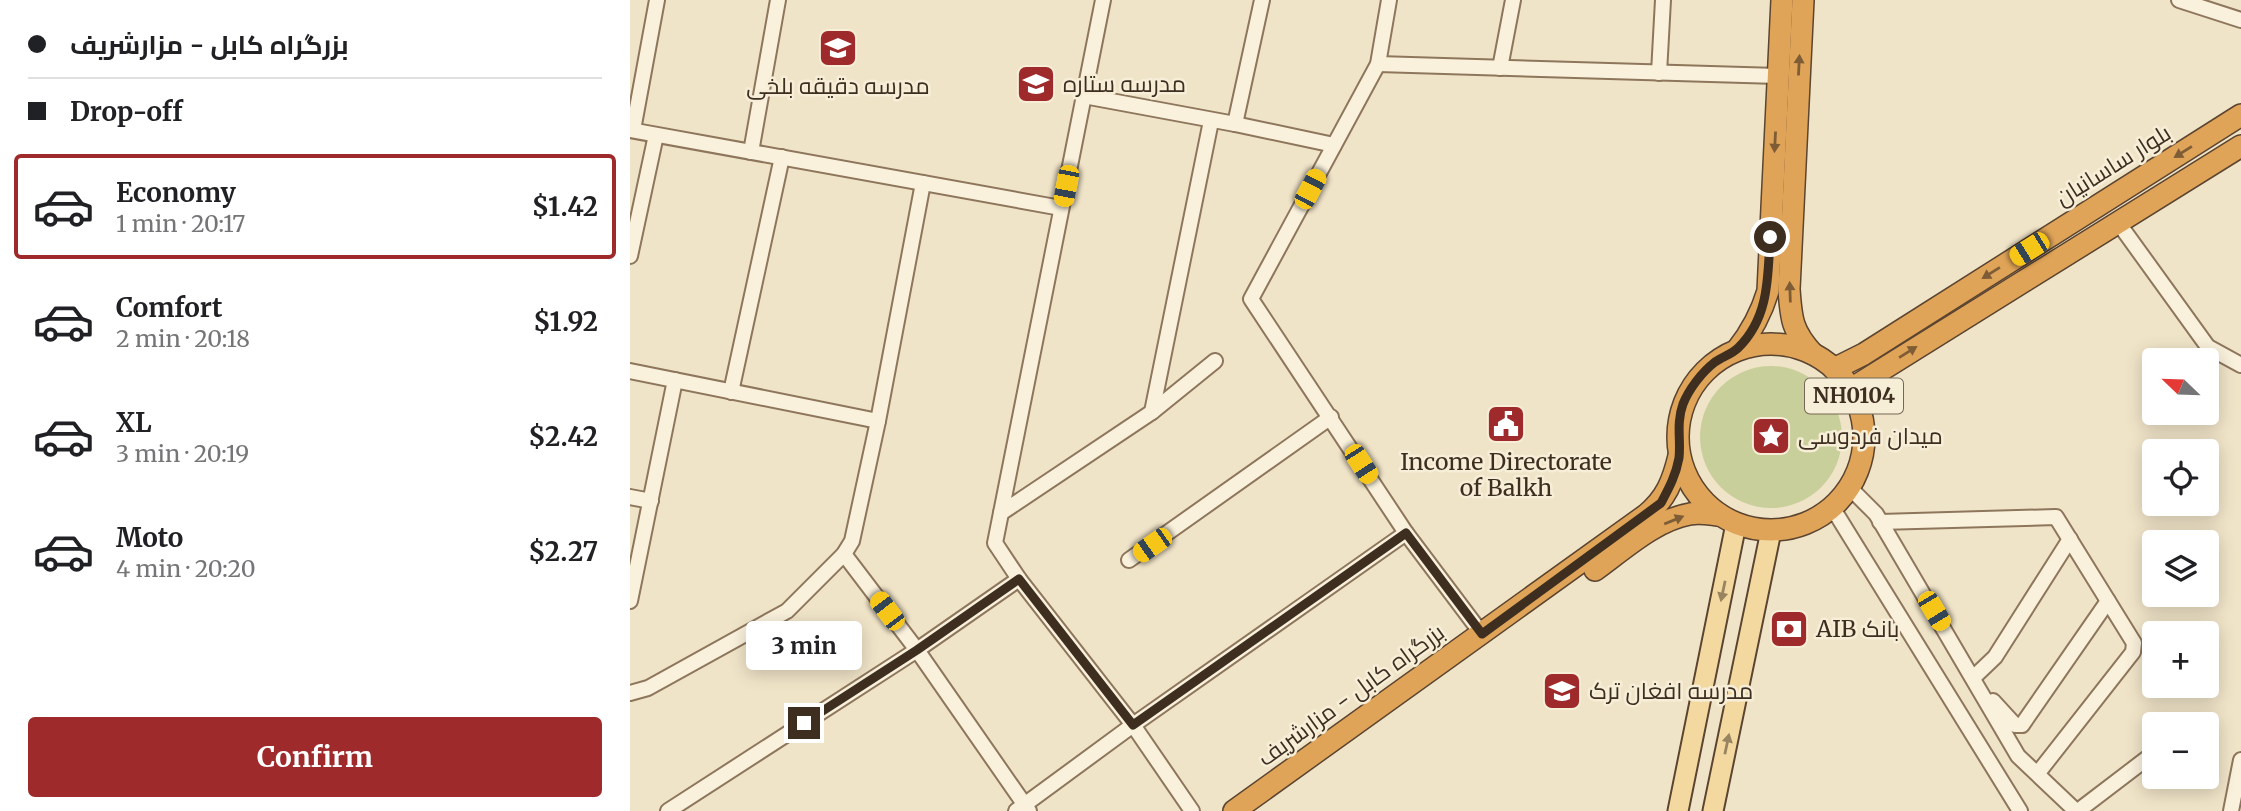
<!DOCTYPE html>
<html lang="en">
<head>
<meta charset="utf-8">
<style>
  :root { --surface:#fff; --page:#f6f6f6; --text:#202124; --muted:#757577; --line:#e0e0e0; --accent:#9e2a2b }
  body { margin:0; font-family:Merriweather,Cairo,serif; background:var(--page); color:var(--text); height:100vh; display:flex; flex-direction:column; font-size:26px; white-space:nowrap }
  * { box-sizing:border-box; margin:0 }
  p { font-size:23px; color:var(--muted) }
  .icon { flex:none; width:38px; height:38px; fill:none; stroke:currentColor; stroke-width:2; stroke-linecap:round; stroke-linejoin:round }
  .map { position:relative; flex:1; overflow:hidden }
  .panel { display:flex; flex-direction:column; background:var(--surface); width:630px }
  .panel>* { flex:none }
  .banner { display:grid; align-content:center; height:154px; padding:0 28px; background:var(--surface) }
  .needle { width:46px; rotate:293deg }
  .controls { position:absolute; left:1512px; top:348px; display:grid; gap:14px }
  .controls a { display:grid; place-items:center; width:77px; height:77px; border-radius:7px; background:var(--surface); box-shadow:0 4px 18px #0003; font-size:35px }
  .end { position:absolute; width:32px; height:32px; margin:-16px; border:9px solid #3d2e20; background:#fff; box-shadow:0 0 0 4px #fff }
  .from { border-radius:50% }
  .bubble { position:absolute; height:49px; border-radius:7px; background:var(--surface); box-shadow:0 4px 18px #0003; font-size:23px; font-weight:700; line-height:49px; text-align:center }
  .car { position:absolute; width:21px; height:42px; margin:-21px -10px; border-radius:9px; box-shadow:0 0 5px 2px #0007; background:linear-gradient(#f5c518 24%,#345 0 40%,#f5c518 0 76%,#345 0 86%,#f5c518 0) }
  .banner b { display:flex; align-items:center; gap:24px; height:66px; font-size:26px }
  .banner b+b { border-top:2px solid var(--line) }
  .banner i { width:18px; height:18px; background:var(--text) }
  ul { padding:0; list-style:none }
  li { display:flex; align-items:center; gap:21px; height:105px; margin:0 14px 10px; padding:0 14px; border:4px solid transparent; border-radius:7px }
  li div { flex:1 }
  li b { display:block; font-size:26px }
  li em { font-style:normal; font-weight:700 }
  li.active { border-color:var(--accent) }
  li>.icon { width:63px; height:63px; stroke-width:1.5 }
  .primary-button { display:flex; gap:14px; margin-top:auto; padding:14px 28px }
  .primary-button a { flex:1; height:80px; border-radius:7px; background:var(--accent); color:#fff; font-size:28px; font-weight:700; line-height:80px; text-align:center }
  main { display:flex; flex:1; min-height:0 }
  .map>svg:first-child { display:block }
  .green { fill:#c9cf9b }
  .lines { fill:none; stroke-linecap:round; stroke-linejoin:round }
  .minor-casing { stroke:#8d765c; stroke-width:18 }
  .major-casing { stroke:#5b4430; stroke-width:23 }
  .highway-casing { stroke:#5b4430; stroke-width:24 }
  .minor { stroke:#faf1dc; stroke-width:14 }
  .major { stroke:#f3d9a0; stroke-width:19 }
  .highway { stroke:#e0a458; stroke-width:21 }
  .oneway { fill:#7e5d36 }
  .oneway2 { fill:#988460 }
  .route { stroke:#3d2e20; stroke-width:9 }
  .labels { text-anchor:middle; stroke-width:5; stroke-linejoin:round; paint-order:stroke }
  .shield { fill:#f7eed8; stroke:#756857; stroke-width:2 }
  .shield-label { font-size:21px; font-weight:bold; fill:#3d2e20 }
  .poi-label { font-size:23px; fill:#3d2e20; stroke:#f7eed8; text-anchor:start }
  .street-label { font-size:23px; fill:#3d2e20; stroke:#f7eed8 }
</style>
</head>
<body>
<main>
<section class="panel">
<div class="banner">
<b><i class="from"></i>بزرگراه کابل - مزارشریف</b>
<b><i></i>Drop-off</b>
</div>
<ul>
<li class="active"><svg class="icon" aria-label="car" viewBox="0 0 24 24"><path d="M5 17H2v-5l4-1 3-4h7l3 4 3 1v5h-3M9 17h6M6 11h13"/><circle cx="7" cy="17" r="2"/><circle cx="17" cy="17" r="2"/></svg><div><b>Economy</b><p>1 min · 20:17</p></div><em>$1.42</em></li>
<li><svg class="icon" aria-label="car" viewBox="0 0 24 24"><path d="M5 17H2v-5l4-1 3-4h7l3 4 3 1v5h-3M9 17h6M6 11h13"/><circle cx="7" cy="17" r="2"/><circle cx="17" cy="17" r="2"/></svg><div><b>Comfort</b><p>2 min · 20:18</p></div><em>$1.92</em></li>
<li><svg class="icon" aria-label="car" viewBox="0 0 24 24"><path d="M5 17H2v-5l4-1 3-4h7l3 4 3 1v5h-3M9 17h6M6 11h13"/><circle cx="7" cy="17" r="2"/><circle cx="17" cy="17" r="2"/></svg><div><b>XL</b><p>3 min · 20:19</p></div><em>$2.42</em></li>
<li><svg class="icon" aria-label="car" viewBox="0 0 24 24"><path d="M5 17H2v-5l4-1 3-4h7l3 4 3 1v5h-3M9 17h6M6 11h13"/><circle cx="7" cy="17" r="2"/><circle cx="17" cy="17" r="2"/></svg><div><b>Moto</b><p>4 min · 20:20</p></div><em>$2.27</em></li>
</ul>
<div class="primary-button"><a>Confirm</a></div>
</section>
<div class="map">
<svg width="1611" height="811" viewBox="0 0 1611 811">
  <rect width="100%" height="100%" fill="#f0e4c8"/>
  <!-- green -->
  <circle class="green" cx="1141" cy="437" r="71"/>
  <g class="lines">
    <!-- minor casing -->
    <g class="minor-casing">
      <g id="minor">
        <path d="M 473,0 L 365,543 L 389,579 L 503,725 L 562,811"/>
        <path d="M 759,0 L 748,64 L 621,299 L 776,533 L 852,634"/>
        <path d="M 1549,0 L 1611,20"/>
        <path d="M 748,64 L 1148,76"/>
        <path d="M 870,68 L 883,0"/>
        <path d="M 1029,73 L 1033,0"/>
        <path d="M 454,96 L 605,124 L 704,145"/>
        <path d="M 605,124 L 632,0"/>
        <path d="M 0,130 L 431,208"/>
        <path d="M 3,130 L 27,0"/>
        <path d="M 121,152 L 148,0"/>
        <path d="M 1487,221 L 1578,347 L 1611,365"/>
        <path d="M 0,256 L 26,135"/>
        <path d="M 0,371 L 248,421"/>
        <path d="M 101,392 L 152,157"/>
        <path d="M 522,412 L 581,121"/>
        <path d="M 1219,487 L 1246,514 L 1388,756 L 1446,811"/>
        <path d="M 0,497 L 21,501"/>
        <path d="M 1202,507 L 1390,811"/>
        <path d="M 371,513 L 522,412 L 585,361"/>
        <path d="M 1250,522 L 1426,517 L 1504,643 L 1503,652 L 1408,773"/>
        <path d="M 214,554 L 287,650 L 399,811"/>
        <path d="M 499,560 L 701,417"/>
        <path d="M 0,601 L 45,380"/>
        <path d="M 1343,678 L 1365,657 L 1440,539"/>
        <path d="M 0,693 L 18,688 L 157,611 L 214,554 L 222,541 L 248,421 L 293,183"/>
        <path d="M 1363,701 L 1385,725 L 1392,725 L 1478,601"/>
        <path d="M 38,811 L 287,650 L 389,579"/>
        <path d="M 386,811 L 503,725 L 776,533"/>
        <path d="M 1448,811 L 1524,753"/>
        <path d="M 1601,811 L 1611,760"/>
      </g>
    </g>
    <!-- major casing -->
    <g class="major-casing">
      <g id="major">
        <path d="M 1048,811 L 1106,524"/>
        <path d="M 1083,811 L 1141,531"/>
      </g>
    </g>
    <!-- highway casing -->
    <g class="highway-casing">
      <g id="highway">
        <path d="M 1173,0 L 1159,289 C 1161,319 1162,331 1183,354"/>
        <circle cx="1141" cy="437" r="93"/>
        <path d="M 1107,350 C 1122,331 1131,314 1138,291 L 1152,0"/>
        <path d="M 1204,369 L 1234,354 L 1611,115"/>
        <path d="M 1221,389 L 1611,146"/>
        <path d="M 965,570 C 993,550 1025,520 1060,514 C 1069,512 1079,514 1088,515"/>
        <path d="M 604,811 L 1016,515 C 1036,499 1043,481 1049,456"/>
      </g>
    </g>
    <!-- minor -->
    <use href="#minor" class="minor"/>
    <!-- major -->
    <use href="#major" class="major"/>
    <!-- highway -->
    <use href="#highway" class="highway"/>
  </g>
  <!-- one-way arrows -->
  <defs><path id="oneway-solid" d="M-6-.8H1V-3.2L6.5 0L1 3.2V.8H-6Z" transform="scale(1.75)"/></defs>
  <g class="oneway">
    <use href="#oneway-solid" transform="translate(1169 65) rotate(-87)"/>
    <use href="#oneway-solid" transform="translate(1145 142) rotate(93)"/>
    <use href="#oneway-solid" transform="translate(1553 152) rotate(148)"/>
    <use href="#oneway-solid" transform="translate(1361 273) rotate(148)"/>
    <use href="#oneway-solid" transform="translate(1160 292) rotate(-92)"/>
    <use href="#oneway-solid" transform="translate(1278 352) rotate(-32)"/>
    <use href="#oneway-solid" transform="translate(1044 520) rotate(-22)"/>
  </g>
  <g class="oneway2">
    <use href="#oneway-solid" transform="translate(1093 591) rotate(102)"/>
    <use href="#oneway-solid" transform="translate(1097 744) rotate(-78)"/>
  </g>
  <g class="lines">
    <!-- route -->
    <path class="route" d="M 174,723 L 287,650 L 389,579 L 503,725 L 776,533 L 852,634 L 1031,503 C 1039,488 1046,475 1049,458 C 1051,440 1046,423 1053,404 C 1059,389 1072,372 1085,362 C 1092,357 1102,354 1108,348 C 1139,318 1138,277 1140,237"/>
  </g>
  <!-- icons -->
  <defs>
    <g id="school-square" transform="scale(2.0125)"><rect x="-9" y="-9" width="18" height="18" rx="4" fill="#9e2a2b" stroke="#f7eed8"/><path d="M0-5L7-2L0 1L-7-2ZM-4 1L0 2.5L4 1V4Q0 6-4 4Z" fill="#fff"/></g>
    <g id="civic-square" transform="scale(2.0125)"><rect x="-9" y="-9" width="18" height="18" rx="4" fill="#9e2a2b" stroke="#f7eed8"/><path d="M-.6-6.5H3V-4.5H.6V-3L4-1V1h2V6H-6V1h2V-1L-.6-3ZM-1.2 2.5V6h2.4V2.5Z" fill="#fff"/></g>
    <g id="sight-square" transform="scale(2.0125)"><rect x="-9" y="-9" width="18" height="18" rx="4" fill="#9e2a2b" stroke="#f7eed8"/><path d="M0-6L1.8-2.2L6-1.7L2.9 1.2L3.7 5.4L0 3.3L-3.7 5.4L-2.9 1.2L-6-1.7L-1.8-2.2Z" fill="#fff"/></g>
    <g id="bank-square" transform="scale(2.0125)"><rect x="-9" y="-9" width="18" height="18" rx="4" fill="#9e2a2b" stroke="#f7eed8"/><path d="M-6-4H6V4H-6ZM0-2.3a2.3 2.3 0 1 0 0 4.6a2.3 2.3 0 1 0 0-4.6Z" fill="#fff"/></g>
  </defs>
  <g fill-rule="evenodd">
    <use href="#school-square" x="208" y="48"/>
    <use href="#school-square" x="406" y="84"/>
    <use href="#civic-square" x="876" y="424"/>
    <use href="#sight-square" x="1141" y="436"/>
    <use href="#bank-square" x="1159" y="629"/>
    <use href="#school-square" x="932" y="691"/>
  </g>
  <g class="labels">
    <!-- shield labels -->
    <rect class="shield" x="1175" y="378.5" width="98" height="35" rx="5"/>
    <g class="shield-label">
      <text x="1224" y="403">NH0104</text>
    </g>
    <!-- poi labels -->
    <g class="poi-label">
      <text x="433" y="92">مدرسه ستاره</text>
      <text x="208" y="94" text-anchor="middle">مدرسه دقيقه بلخى</text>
      <text x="1168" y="444">میدان فردوسی</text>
      <text x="876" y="470" text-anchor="middle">Income Directorate<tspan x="876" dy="26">of Balkh</tspan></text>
      <text x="1186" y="637">AIB بانک</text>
      <text x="959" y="699">مدرسه افغان ترک</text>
    </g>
    <!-- street labels -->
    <g class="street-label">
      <text transform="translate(1483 165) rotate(-32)" y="8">بلوار ساسانیان</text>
      <text transform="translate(721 695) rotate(-36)" y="8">بزرگراه کابل - مزارشریف</text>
    </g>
  </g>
</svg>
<div class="controls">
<a><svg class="needle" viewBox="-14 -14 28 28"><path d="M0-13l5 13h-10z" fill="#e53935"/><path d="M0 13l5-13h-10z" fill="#757577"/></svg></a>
<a><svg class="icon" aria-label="locate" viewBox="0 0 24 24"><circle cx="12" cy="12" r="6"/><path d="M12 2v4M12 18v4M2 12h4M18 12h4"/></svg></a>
<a><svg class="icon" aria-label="layers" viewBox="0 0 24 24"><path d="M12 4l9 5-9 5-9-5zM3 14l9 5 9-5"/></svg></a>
<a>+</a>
<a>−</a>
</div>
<i class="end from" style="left:1140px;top:237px"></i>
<i class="end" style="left:174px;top:723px"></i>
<div class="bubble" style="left:116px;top:621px;width:116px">3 min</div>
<i class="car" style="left:436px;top:186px;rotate:191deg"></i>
<i class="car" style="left:680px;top:189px;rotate:28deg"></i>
<i class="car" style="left:1399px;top:249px;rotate:238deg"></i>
<i class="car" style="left:731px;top:464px;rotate:147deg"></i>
<i class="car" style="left:522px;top:545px;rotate:235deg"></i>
<i class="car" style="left:257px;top:611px;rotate:323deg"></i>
<i class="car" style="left:1304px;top:611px;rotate:149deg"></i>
</div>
</main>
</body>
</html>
